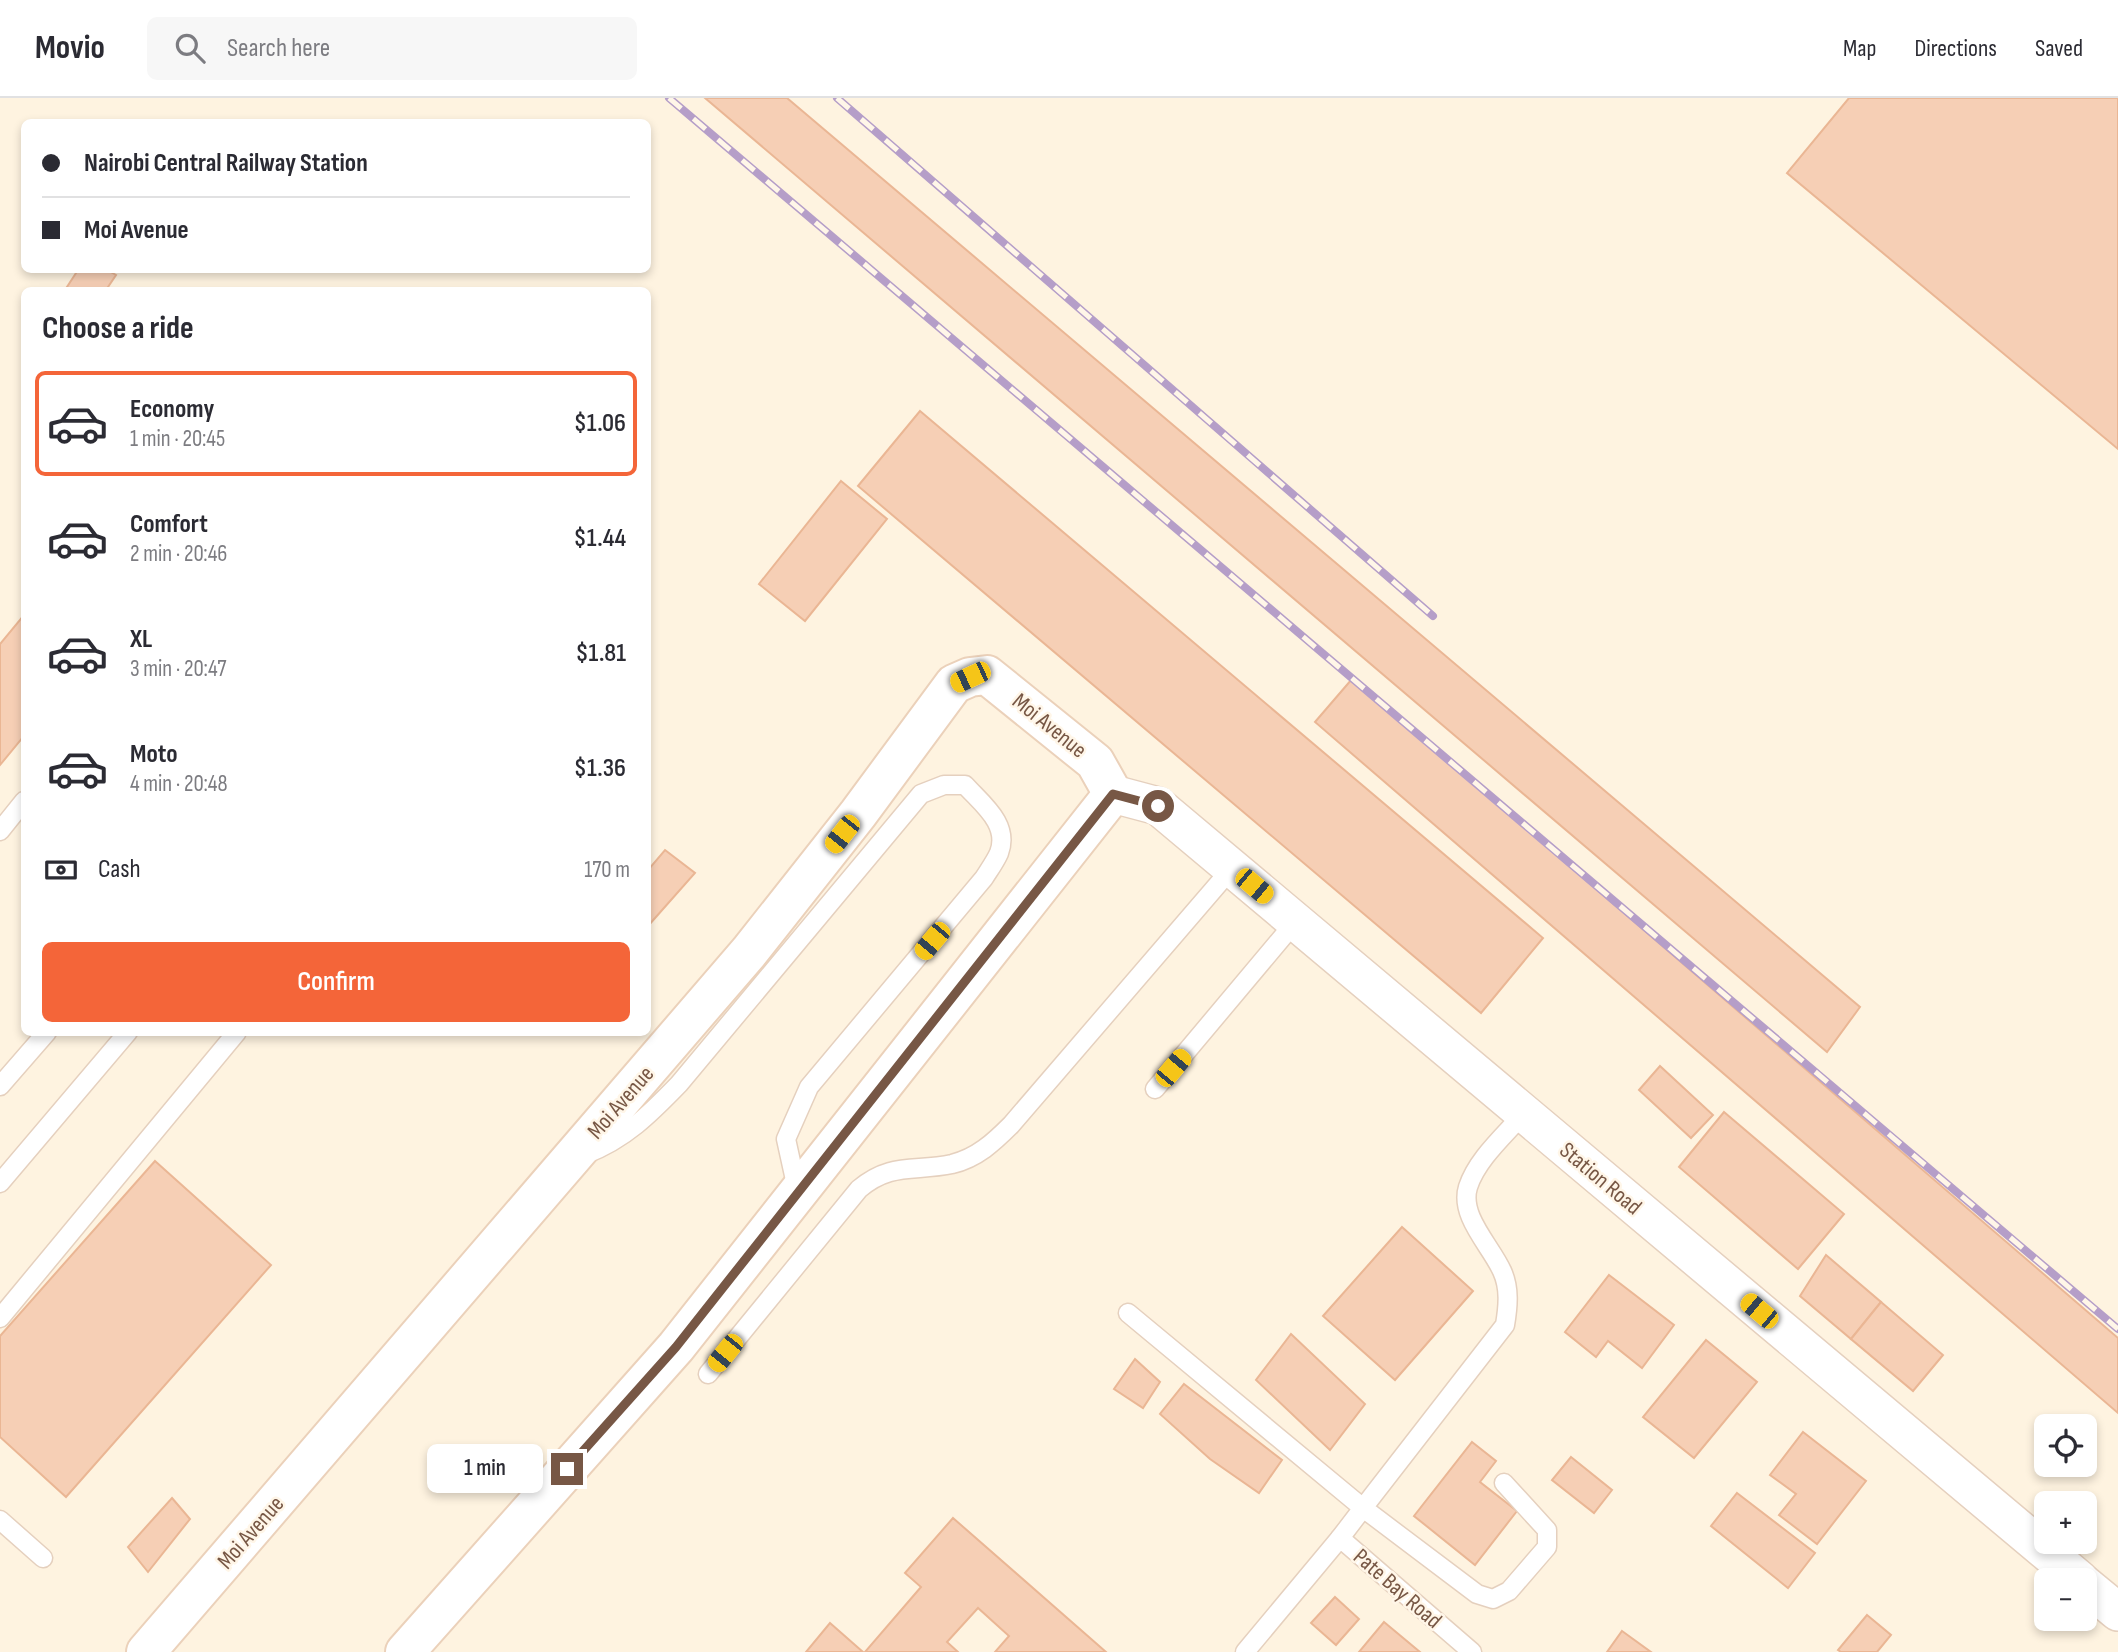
<!DOCTYPE html>
<html lang="en">
<head>
<meta charset="utf-8">
<style>
  :root { --surface:#fff; --page:#f7f7f7; --text:#2b2b33; --muted:#7c7c81; --line:#e1e1e2; --accent:#f46539 }
  body { margin:0; font-family:"Sofia Sans Condensed",sans-serif; background:var(--page); color:var(--text); height:100vh; display:flex; flex-direction:column; font-size:26px; white-space:nowrap }
  * { box-sizing:border-box; margin:0 }
  p { font-size:23px; color:var(--muted) }
  .icon { flex:none; width:38px; height:38px; fill:none; stroke:currentColor; stroke-width:2; stroke-linecap:round; stroke-linejoin:round }
  .map { position:relative; flex:1; overflow:hidden }
  .panel { position:absolute; left:21px; top:189px; width:630px; height:749px; display:flex; flex-direction:column; background:var(--surface); border-radius:10px; box-shadow:0 4px 10px #0003 }
  .panel>* { flex:none }
  .guide { position:absolute; left:21px; top:21px; width:630px; height:154px; border-radius:10px; box-shadow:0 4px 10px #0003; display:grid; align-content:center; height:154px; padding:0 21px; background:var(--surface) }
  .tools { position:absolute; left:2034px; top:1316px; display:grid; gap:14px }
  .tools a { display:grid; place-items:center; width:63px; height:63px; border-radius:10px; background:var(--surface); box-shadow:0 4px 10px #0003; font-size:35px }
  .end { position:absolute; width:32px; height:32px; margin:-16px; border:9px solid #775745; background:#fff; box-shadow:0 0 0 4px #fff }
  .from { border-radius:50% }
  .bubble { position:absolute; height:49px; border-radius:10px; background:var(--surface); box-shadow:0 4px 10px #0003; font-size:23px; font-weight:600; line-height:49px; text-align:center }
  .car { position:absolute; width:21px; height:42px; margin:-21px -10px; border-radius:9px; box-shadow:0 0 5px 2px #0007; background:linear-gradient(#f5c518 24%,#345 0 40%,#f5c518 0 76%,#345 0 86%,#f5c518 0) }
  .guide b { display:flex; align-items:center; gap:24px; height:66px; font-size:26px }
  .guide b+b { border-top:2px solid var(--line) }
  .guide i { width:18px; height:18px; background:var(--text) }
  ul { padding:0; list-style:none }
  li { display:flex; align-items:center; gap:21px; height:105px; margin:0 14px 10px; padding:0 7px; border:4px solid transparent; border-radius:10px }
  li div { flex:1 }
  li b { display:block; font-size:26px }
  li em { font-style:normal; font-weight:600 }
  li.on { border-color:var(--accent) }
  li>.icon { width:63px; height:63px; stroke-width:1.5 }
  h2 { padding:0 21px; font-size:32px; line-height:84px }
  .pay { display:flex; align-items:center; gap:18px; height:77px; padding:0 21px; font-size:26px }
  .pay p { margin-inline-start:auto }
  .action { display:flex; gap:14px; margin-top:auto; padding:14px 21px }
  .action a { flex:1; height:80px; border-radius:10px; background:var(--accent); color:#fff; font-size:28px; font-weight:600; line-height:80px; text-align:center }
  header { display:flex; align-items:center; gap:42px; box-sizing:border-box; height:98px; padding:0 35px; background:var(--surface); border-bottom:2px solid var(--line) }
  header strong { font-size:33px }
  nav { display:flex; gap:38px; margin-inline-start:auto; font-size:24px }
  .search { width:490px; height:63px; background:var(--page); display:flex; align-items:center; gap:18px; box-sizing:border-box; padding:0 24px; border-radius:10px; color:var(--muted); font-size:26px }
  .map>svg:first-child { display:block }
  .building { fill:#f6cfb5; stroke:#eab694; stroke-width:2 }
  .lines { fill:none; stroke-linecap:round; stroke-linejoin:round }
  .lane-casing { stroke:#e5d0be; stroke-width:21 }
  .street-casing { stroke:#e5d0be; stroke-width:40 }
  .secondary-casing { stroke:#ebd1ba; stroke-width:42 }
  .lane { stroke:#fff; stroke-width:18 }
  .street { stroke:#fff; stroke-width:37 }
  .secondary { stroke:#fff; stroke-width:38 }
  .rail-casing { stroke:#b59ec8; stroke-width:8 }
  .rail { stroke:#fff6e8; stroke-width:5; stroke-dasharray:16; stroke-linecap:butt }
  .route { stroke:#775745; stroke-width:9 }
  .labels { text-anchor:middle; stroke-width:5; stroke-linejoin:round; paint-order:stroke }
  .street-label { font-size:23px; fill:#775745; stroke:#fff6e8 }
</style>
</head>
<body>
<header>
<strong>Movio</strong>
<div class="search"><svg class="icon" aria-label="search" viewBox="0 0 24 24"><circle cx="10" cy="10" r="6"/><path d="M15 15l6 6"/></svg>Search here</div>
<nav><a>Map</a><a>Directions</a><a>Saved</a></nav>
</header>
<div class="map">
<svg width="2118" height="1554" viewBox="0 0 2118 1554">
  <rect width="100%" height="100%" fill="#fef3e0"/>
  <!-- building -->
  <g class="building">
    <path d="M 705,0 L 787,0 L 1860,909 L 1827,954 Z"/>
    <path d="M 1849,0 L 2118,0 L 2118,351 L 1787,75 Z"/>
    <path d="M 78,172 L 107,172 L 116,177 L 106,192 L 65,192 Z"/>
    <path d="M 920,313 L 1543,840 L 1481,915 L 858,388 Z"/>
    <path d="M 841,383 L 887,421 L 805,523 L 759,486 Z"/>
    <path d="M 24,517 L 24,638 L 0,667 L 0,546 Z"/>
    <path d="M 1352,581 L 2118,1240 L 2118,1315 L 1315,624 Z"/>
    <path d="M 665,752 L 695,775 L 648,828 L 648,772 Z"/>
    <path d="M 1660,968 L 1713,1017 L 1691,1040 L 1639,992 Z"/>
    <path d="M 1724,1014 L 1844,1116 L 1798,1171 L 1679,1069 Z"/>
    <path d="M 155,1063 L 271,1167 L 66,1399 L 0,1339 L 0,1238 Z"/>
    <path d="M 1402,1129 L 1473,1193 L 1395,1282 L 1323,1218 Z"/>
    <path d="M 1826,1157 L 1881,1204 L 1851,1241 L 1800,1198 Z"/>
    <path d="M 1609,1177 L 1674,1227 L 1642,1270 L 1608,1243 L 1596,1259 L 1565,1234 Z"/>
    <path d="M 1881,1204 L 1943,1257 L 1913,1293 L 1851,1241 Z"/>
    <path d="M 1291,1236 L 1365,1306 L 1330,1352 L 1256,1282 Z"/>
    <path d="M 1706,1242 L 1757,1284 L 1694,1360 L 1643,1319 Z"/>
    <path d="M 1135,1261 L 1160,1284 L 1143,1310 L 1114,1291 Z"/>
    <path d="M 1184,1286 L 1282,1362 L 1259,1395 L 1210,1361 L 1160,1316 Z"/>
    <path d="M 1803,1334 L 1866,1383 L 1817,1446 L 1779,1417 L 1796,1396 L 1770,1377 Z"/>
    <path d="M 1472,1344 L 1496,1363 L 1480,1384 L 1517,1413 L 1475,1467 L 1414,1418 Z"/>
    <path d="M 1571,1359 L 1612,1392 L 1594,1415 L 1552,1382 Z"/>
    <path d="M 1737,1395 L 1815,1455 L 1788,1490 L 1711,1428 Z"/>
    <path d="M 172,1400 L 190,1421 L 148,1474 L 128,1449 Z"/>
    <path d="M 953,1420 L 1106,1554 L 995,1554 L 1009,1538 L 978,1510 L 947,1544 L 958,1554 L 865,1554 L 921,1489 L 905,1475 Z"/>
    <path d="M 1335,1499 L 1359,1521 L 1336,1547 L 1311,1525 Z"/>
    <path d="M 1867,1517 L 1891,1537 L 1877,1554 L 1841,1554 L 1838,1552 Z"/>
    <path d="M 1384,1524 L 1420,1554 L 1359,1554 Z"/>
    <path d="M 830,1525 L 863,1554 L 806,1554 Z"/>
    <path d="M 1622,1533 L 1651,1554 L 1607,1554 Z"/>
  </g>
  <g class="lines">
    <!-- lane casing -->
    <g class="lane-casing">
      <g id="lane">
        <path d="M 0,733 L 24,703"/>
        <path d="M 0,988 L 47,934"/>
        <path d="M 1155,991 L 1296,823"/>
        <path d="M 586,1056 C 625,1041 650,1016 679,986 L 921,696 L 944,687 L 965,687 C 982,706 1010,726 999,755 C 995,764 989,772 984,780 L 809,989 L 786,1041 L 797,1091"/>
        <path d="M 0,1085 L 128,934"/>
        <path d="M 1128,1215 L 1363,1410 L 1340,1440"/>
        <path d="M 0,1220 L 237,934"/>
        <path d="M 708,1276 L 859,1091 C 891,1064 914,1074 952,1066 C 977,1060 994,1044 1011,1027 L 1232,770"/>
        <path d="M 1504,1385 L 1547,1432 L 1547,1449 L 1509,1493 L 1493,1501 L 1477,1496 L 1363,1410 L 1505,1227 C 1508,1209 1510,1190 1502,1173 C 1491,1148 1459,1118 1468,1089 C 1477,1061 1505,1037 1524,1015"/>
        <path d="M 0,1422 L 43,1460"/>
        <path d="M 1245,1554 L 1340,1440 L 1472,1554"/>
      </g>
    </g>
    <!-- street casing -->
    <g class="street-casing">
      <g id="street">
        <path d="M 1113,696 L 1158,708 L 2080,1482"/>
        <path d="M 2084,1486 L 2118,1514"/>
      </g>
    </g>
    <!-- secondary casing -->
    <g class="secondary-casing">
      <path id="secondary" d="M 146,1554 L 749,854 L 858,716 L 954,586 L 970,579 L 987,577 L 1095,664 L 1113,696 L 676,1249 L 405,1554"/>
    </g>
    <!-- lane -->
    <use href="#lane" class="lane"/>
    <!-- street -->
    <use href="#street" class="street"/>
    <!-- secondary -->
    <use href="#secondary" class="secondary"/>
    <!-- rail casing -->
    <g class="rail-casing">
      <g id="rail">
        <path d="M 669,0 L 2118,1231"/>
        <path d="M 837,0 L 1433,518"/>
      </g>
    </g>
    <!-- rail -->
    <use href="#rail" class="rail"/>
  </g>
  <g class="lines">
    <!-- route -->
    <path class="route" d="M 567,1371 L 676,1249 L 1113,696 L 1158,708"/>
  </g>
  <g class="labels">
    <!-- street labels -->
    <g class="street-label">
      <text transform="translate(1050 627) rotate(39)" y="8">Moi Avenue</text>
      <text transform="translate(620 1004) rotate(-49)" y="8">Moi Avenue</text>
      <text transform="translate(1601 1080) rotate(40)" y="8">Station Road</text>
      <text transform="translate(250 1434) rotate(-49)" y="8">Moi Avenue</text>
      <text transform="translate(1398 1490) rotate(41)" y="8">Pate Bay Road</text>
    </g>
  </g>
</svg>
<div class="tools">
<a><svg class="icon" aria-label="locate" viewBox="0 0 24 24"><circle cx="12" cy="12" r="6"/><path d="M12 2v4M12 18v4M2 12h4M18 12h4"/></svg></a>
<a>+</a>
<a>−</a>
</div>
<i class="end from" style="left:1158px;top:708px"></i>
<i class="end" style="left:567px;top:1371px"></i>
<div class="bubble" style="left:427px;top:1346px;width:116px">1 min</div>
<i class="car" style="left:970px;top:579px;rotate:245deg"></i>
<i class="car" style="left:842px;top:736px;rotate:218deg"></i>
<i class="car" style="left:1254px;top:788px;rotate:130deg"></i>
<i class="car" style="left:932px;top:843px;rotate:220deg"></i>
<i class="car" style="left:1173px;top:970px;rotate:40deg"></i>
<i class="car" style="left:1759px;top:1213px;rotate:310deg"></i>
<i class="car" style="left:725px;top:1255px;rotate:219deg"></i>
<div class="guide">
<b><i class="from"></i>Nairobi Central Railway Station</b>
<b><i></i>Moi Avenue</b>
</div>
<section class="panel">
<h2>Choose a ride</h2>
<ul>
<li class="on"><svg class="icon" aria-label="car" viewBox="0 0 24 24"><path d="M5 17H2v-5l4-1 3-4h7l3 4 3 1v5h-3M9 17h6M6 11h13"/><circle cx="7" cy="17" r="2"/><circle cx="17" cy="17" r="2"/></svg><div><b>Economy</b><p>1 min · 20:45</p></div><em>$1.06</em></li>
<li><svg class="icon" aria-label="car" viewBox="0 0 24 24"><path d="M5 17H2v-5l4-1 3-4h7l3 4 3 1v5h-3M9 17h6M6 11h13"/><circle cx="7" cy="17" r="2"/><circle cx="17" cy="17" r="2"/></svg><div><b>Comfort</b><p>2 min · 20:46</p></div><em>$1.44</em></li>
<li><svg class="icon" aria-label="car" viewBox="0 0 24 24"><path d="M5 17H2v-5l4-1 3-4h7l3 4 3 1v5h-3M9 17h6M6 11h13"/><circle cx="7" cy="17" r="2"/><circle cx="17" cy="17" r="2"/></svg><div><b>XL</b><p>3 min · 20:47</p></div><em>$1.81</em></li>
<li><svg class="icon" aria-label="car" viewBox="0 0 24 24"><path d="M5 17H2v-5l4-1 3-4h7l3 4 3 1v5h-3M9 17h6M6 11h13"/><circle cx="7" cy="17" r="2"/><circle cx="17" cy="17" r="2"/></svg><div><b>Moto</b><p>4 min · 20:48</p></div><em>$1.36</em></li>
</ul>
<div class="pay"><svg class="icon" aria-label="cash" viewBox="0 0 24 24"><path d="M3 7h18v10H3z"/><circle cx="12" cy="12" r="2"/></svg>Cash<p>170 m</p></div>
<div class="action"><a>Confirm</a></div>
</section>
</div>
</body>
</html>
